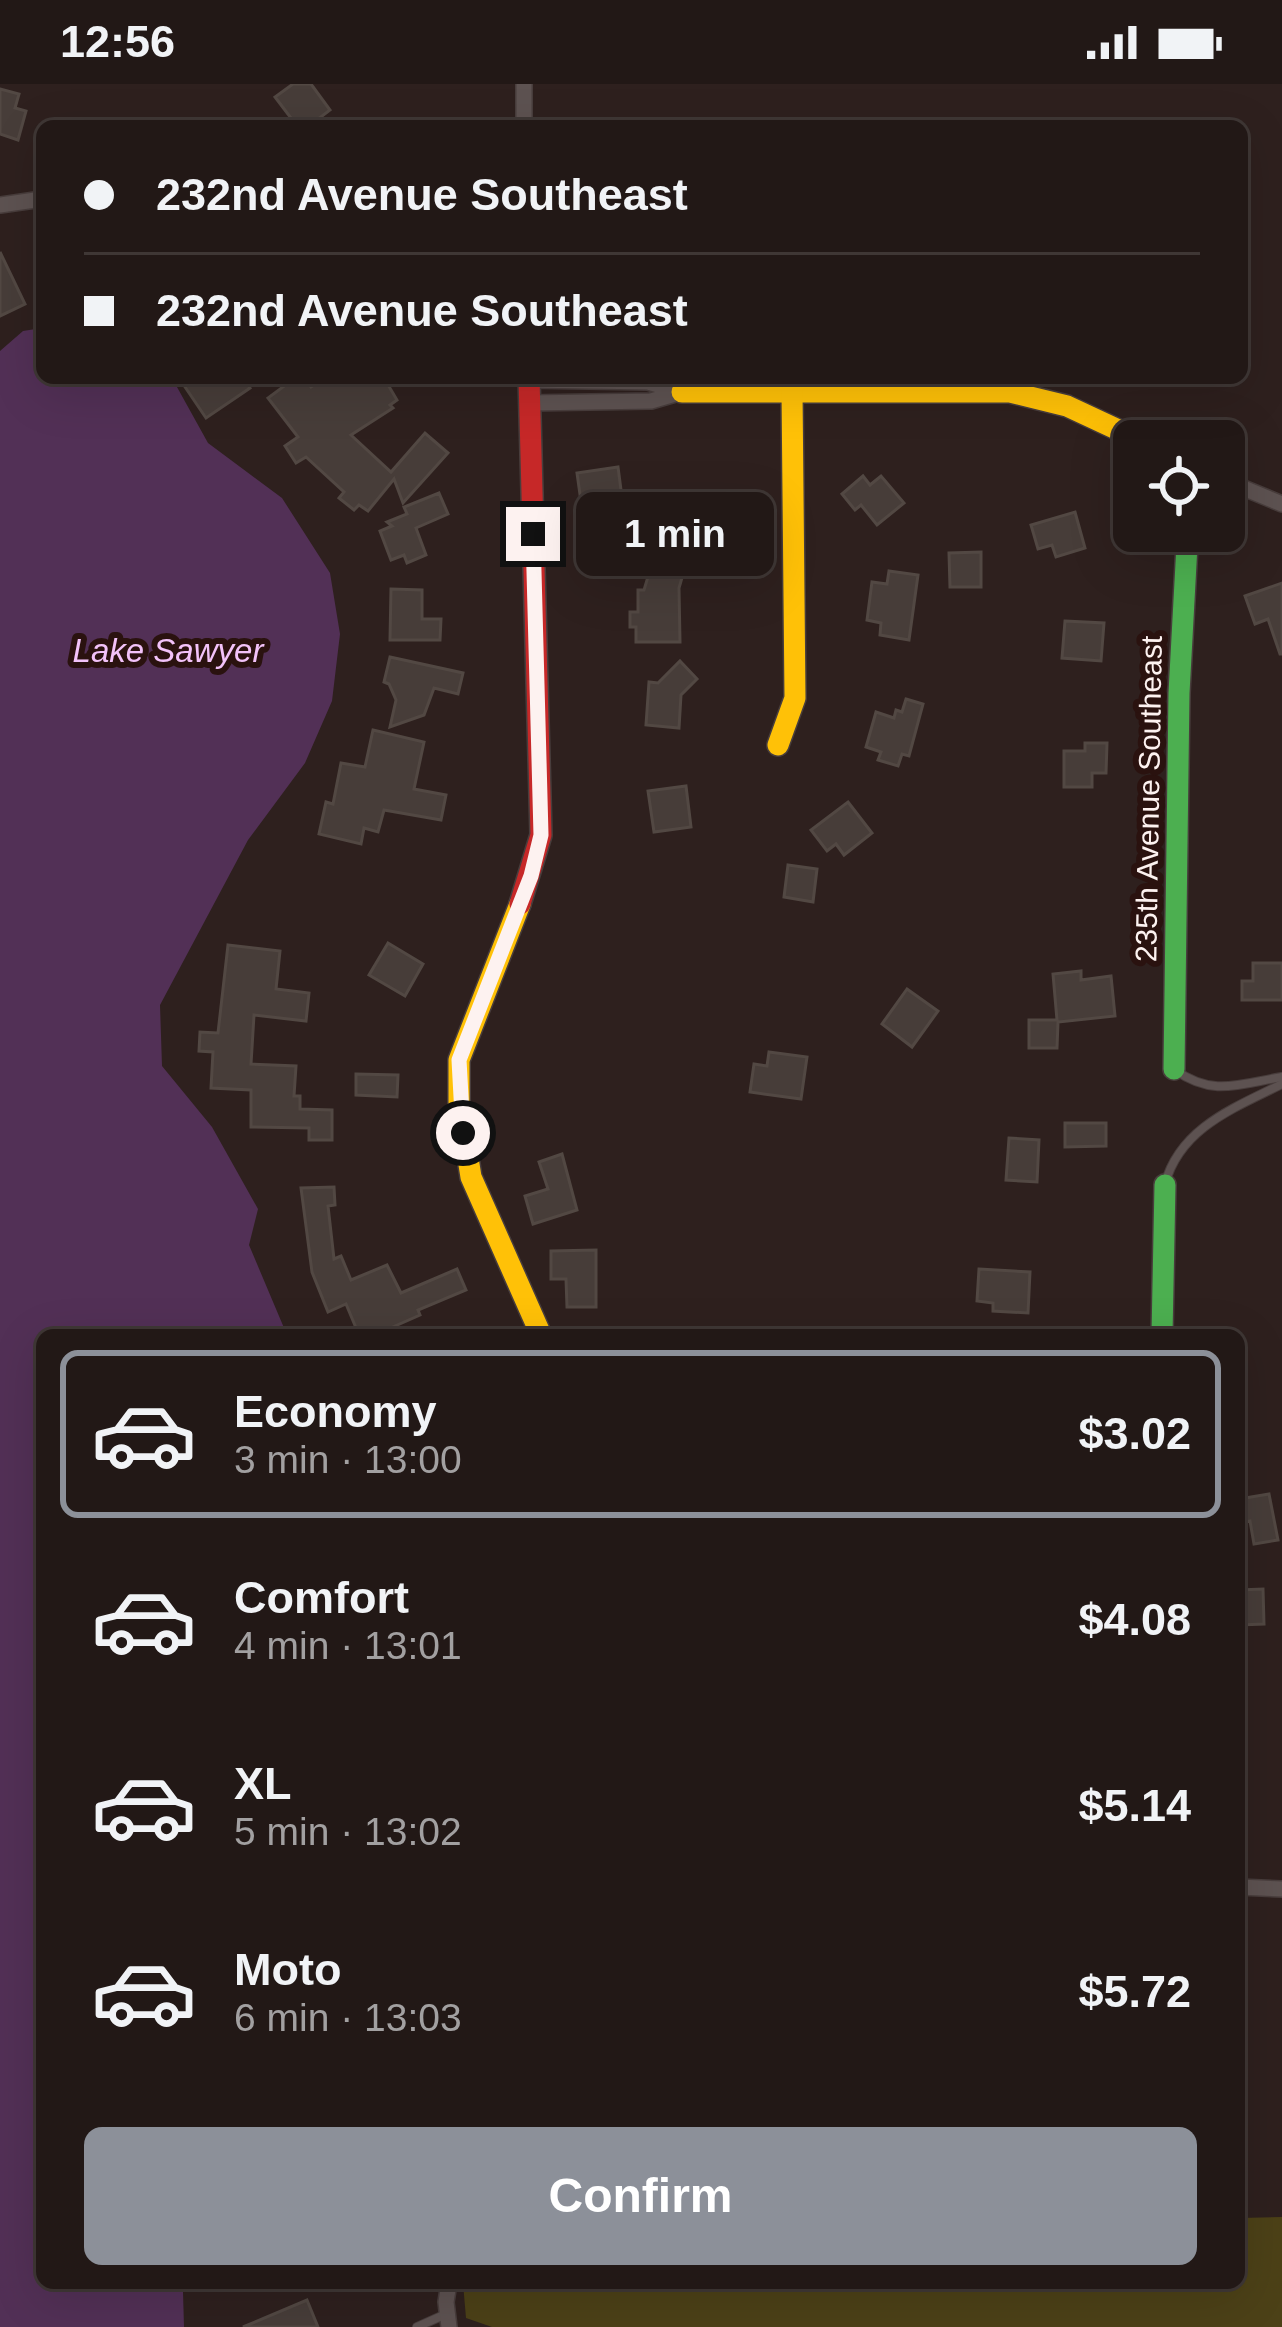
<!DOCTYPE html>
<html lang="en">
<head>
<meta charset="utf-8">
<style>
  :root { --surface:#221816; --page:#2e2523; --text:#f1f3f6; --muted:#a2a0a1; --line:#3f3735; --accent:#8c9099 }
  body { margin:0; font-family:Arial,sans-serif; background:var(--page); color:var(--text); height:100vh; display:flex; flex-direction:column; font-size:45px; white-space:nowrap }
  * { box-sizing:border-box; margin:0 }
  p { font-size:39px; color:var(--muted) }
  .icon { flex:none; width:66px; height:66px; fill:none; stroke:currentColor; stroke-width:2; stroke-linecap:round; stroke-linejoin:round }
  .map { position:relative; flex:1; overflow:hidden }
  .sheet { position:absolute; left:36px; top:1245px; width:1209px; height:960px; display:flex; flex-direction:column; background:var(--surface); border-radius:18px; box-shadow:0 12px 48px #0002,0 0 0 3px var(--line) }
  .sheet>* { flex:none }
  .guide { position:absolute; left:36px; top:36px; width:1212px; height:264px; border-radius:18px; box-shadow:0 12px 48px #0002,0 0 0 3px var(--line); display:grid; align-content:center; height:264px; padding:0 48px; background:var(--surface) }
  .buttons { position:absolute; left:1113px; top:336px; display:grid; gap:24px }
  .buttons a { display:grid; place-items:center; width:132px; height:132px; border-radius:18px; background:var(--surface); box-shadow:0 12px 48px #0002,0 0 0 3px var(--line); font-size:60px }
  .end { position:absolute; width:54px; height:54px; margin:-27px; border:15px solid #fdf2f0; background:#111; box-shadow:0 0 0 6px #111 }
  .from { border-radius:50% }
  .bubble { position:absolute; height:84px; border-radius:18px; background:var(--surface); box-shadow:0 12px 48px #0002,0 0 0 3px var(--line); font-size:39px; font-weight:700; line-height:84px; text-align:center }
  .guide b { display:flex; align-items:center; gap:42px; height:114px; font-size:45px }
  .guide b+b { border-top:3px solid var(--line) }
  .guide i { width:30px; height:30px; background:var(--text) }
  ul { padding:21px 0 0; list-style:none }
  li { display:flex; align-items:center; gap:36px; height:168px; margin:0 24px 18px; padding:0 24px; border:6px solid transparent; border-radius:18px }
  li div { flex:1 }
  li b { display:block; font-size:45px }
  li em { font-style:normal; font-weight:700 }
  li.current { border-color:var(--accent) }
  li>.icon { width:108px; height:108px; stroke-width:1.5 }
  .primary-button { display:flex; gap:24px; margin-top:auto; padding:24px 48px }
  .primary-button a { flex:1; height:138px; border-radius:18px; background:var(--accent); color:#fff; font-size:48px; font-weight:700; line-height:138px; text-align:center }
  .status { display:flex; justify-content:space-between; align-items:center; height:84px; padding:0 60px; background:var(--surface); direction:ltr }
  .status svg { height:33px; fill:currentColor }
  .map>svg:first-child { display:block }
  .green { fill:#4c4117 }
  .water { fill:#523056 }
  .building { fill:#473d39; stroke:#524843; stroke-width:3 }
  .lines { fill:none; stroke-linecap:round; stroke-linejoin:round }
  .lane-casing { stroke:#483d3c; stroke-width:10 }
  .street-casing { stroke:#483d3c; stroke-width:18 }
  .fast-casing { stroke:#483d3c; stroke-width:24 }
  .slow-casing { stroke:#483d3c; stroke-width:24 }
  .jam-casing { stroke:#483d3c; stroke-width:24 }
  .lane { stroke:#5d5251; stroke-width:8 }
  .street { stroke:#5d5251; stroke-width:15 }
  .fast { stroke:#4caf50; stroke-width:21 }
  .slow { stroke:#ffc107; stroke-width:21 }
  .jam { stroke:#c62828; stroke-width:21 }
  .route { stroke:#fdf2f0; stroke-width:15 }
  .labels { text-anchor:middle; stroke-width:12; stroke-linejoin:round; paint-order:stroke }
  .street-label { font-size:30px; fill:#fdf2f0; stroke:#2a120f }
  .water-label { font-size:33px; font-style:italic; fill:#f2c2f9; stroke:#2a120f }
</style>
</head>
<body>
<div class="status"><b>12:56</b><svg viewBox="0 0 49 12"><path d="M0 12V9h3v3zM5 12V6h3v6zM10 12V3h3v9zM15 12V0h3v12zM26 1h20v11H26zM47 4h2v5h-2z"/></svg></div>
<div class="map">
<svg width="1282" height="2243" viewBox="0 0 1282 2243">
  <rect width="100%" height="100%" fill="#2e201e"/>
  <!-- green -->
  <path class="green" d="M 1282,2133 L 1282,2243 L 492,2243 L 466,2234 L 463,2199 L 1239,2199 L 1239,2134 Z"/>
  <!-- water -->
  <path class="water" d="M 42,244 L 42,294 L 172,294 L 208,359 L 282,414 L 330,489 L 340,550 L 332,617 L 305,679 L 248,756 L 160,921 L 162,982 L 212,1043 L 258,1125 L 249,1161 L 287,1251 L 42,1251 L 42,2199 L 254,2199 L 183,2208 L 184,2243 L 0,2243 L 0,267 L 23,247 Z"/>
  <!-- building -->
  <g class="building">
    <path d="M 293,0 L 311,0 L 330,26 L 309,42 L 297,42 L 275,13 Z"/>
    <path d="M 0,5 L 19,10 L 15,24 L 26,27 L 18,56 L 0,50 Z"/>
    <path d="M 0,168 L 25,220 L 0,232 Z"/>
    <path d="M 179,294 L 243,294 L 250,304 L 206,334 Z"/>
    <path d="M 295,294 L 304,294 L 311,303 L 324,294 L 384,294 L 397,316 L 390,321 L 393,324 L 351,351 L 391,388 L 425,349 L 448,369 L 403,419 L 394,395 L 368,427 L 359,421 L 354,426 L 339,414 L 344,408 L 306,373 L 296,379 L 285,362 L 298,353 L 268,314 Z"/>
    <path d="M 618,383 L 621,406 L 643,420 L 630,438 L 613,427 L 583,432 L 577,389 Z"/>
    <path d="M 863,392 L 870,401 L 881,392 L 904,419 L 877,441 L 861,421 L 855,426 L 842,410 Z"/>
    <path d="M 439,409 L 448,430 L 416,444 L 426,471 L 407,479 L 404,471 L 391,476 L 380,447 L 392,442 L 387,438 L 407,430 L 404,423 Z"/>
    <path d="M 1075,428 L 1085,464 L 1056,473 L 1052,461 L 1038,465 L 1031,441 Z"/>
    <path d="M 657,455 L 690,466 L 679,504 L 680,558 L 636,558 L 636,543 L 630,543 L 630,528 L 638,528 L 638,506 L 644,506 L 651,483 L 639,479 L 644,463 L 653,466 Z"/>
    <rect x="585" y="456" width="30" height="28"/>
    <path d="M 981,468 L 981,503 L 950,503 L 949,469 Z"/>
    <path d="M 889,487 L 918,491 L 909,556 L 880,551 L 881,539 L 867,536 L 872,498 L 887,500 Z"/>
    <path d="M 1282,499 L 1282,570 L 1280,570 L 1268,535 L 1255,540 L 1245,512 Z"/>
    <path d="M 391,505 L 422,506 L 422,535 L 441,535 L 440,556 L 390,556 Z"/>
    <path d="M 1065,537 L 1104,539 L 1101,577 L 1062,574 Z"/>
    <path d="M 390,573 L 463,589 L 458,610 L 434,604 L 424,631 L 390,643 L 396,616 L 389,600 L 384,598 Z"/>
    <path d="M 680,577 L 697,595 L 681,611 L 679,644 L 646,641 L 649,598 L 658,599 Z"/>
    <path d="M 906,615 L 923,620 L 909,672 L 902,670 L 898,682 L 878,676 L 881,668 L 866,663 L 876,628 L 894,634 L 896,626 L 902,628 Z"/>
    <path d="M 373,646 L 424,658 L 414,705 L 446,711 L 441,736 L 384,726 L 378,748 L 364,744 L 361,760 L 319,750 L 326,718 L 333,720 L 341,679 L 365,683 Z"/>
    <path d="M 1085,659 L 1107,659 L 1106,689 L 1092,689 L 1092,703 L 1064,703 L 1064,667 L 1085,667 Z"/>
    <path d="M 686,702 L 691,743 L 654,748 L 648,707 Z"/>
    <path d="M 848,718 L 872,749 L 844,771 L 836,760 L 827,767 L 811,746 Z"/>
    <path d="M 788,781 L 817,785 L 813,818 L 784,813 Z"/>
    <path d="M 388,859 L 423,880 L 405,912 L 369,891 Z"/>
    <path d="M 228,861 L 280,867 L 276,905 L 309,909 L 306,937 L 254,931 L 251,980 L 296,982 L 294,1012 L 300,1012 L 300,1025 L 332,1026 L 332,1056 L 309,1056 L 309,1044 L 251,1043 L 251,1006 L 211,1004 L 213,968 L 199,967 L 200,948 L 218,949 Z"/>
    <path d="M 1253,879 L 1282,879 L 1282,916 L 1242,916 L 1242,897 L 1253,897 Z"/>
    <path d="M 1081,887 L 1081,896 L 1111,892 L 1115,932 L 1058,938 L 1057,964 L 1029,964 L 1029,936 L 1057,936 L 1053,890 Z"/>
    <path d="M 907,905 L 938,927 L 912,963 L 882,940 Z"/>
    <path d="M 769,968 L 807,973 L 801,1015 L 750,1008 L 754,980 L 767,982 Z"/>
    <path d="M 356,990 L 398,991 L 397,1013 L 356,1011 Z"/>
    <path d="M 1065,1039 L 1106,1039 L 1106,1062 L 1065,1063 Z"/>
    <path d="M 1009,1054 L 1039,1056 L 1037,1098 L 1006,1096 Z"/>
    <path d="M 562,1070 L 577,1126 L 533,1140 L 525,1112 L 548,1105 L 539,1078 Z"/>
    <path d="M 334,1103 L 335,1121 L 328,1122 L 334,1175 L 341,1172 L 351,1196 L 387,1181 L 401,1209 L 457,1185 L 466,1206 L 418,1226 L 420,1231 L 393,1243 L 397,1251 L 359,1251 L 346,1220 L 328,1228 L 312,1188 L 301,1104 Z"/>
    <path d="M 596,1166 L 596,1223 L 567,1223 L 566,1195 L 551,1195 L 551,1167 Z"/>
    <path d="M 979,1185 L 1030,1188 L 1028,1229 L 993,1227 L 993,1219 L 977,1217 Z"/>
    <path d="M 1269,1410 L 1278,1456 L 1254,1460 L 1250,1437 L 1239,1439 L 1239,1415 Z"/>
    <path d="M 1263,1505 L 1264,1540 L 1239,1541 L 1239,1506 Z"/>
    <path d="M 307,2216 L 318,2243 L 243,2243 Z"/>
  </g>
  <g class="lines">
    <!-- lane casing -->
    <g class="lane-casing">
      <g id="lane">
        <path d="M 1175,986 C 1213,1013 1239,1000 1282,993"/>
        <path d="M 1165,1100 C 1180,1044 1234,1024 1282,1000"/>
        <path d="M 417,2243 L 446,2230"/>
      </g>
    </g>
    <!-- street casing -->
    <g class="street-casing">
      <g id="street">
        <path d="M 524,0 L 524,42"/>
        <path d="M 0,121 L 42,115"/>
        <path d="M 529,296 L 648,298 L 682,308 L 651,317 L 530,319"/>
        <path d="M 1224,396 L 1282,420"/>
        <path d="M 1239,1803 L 1282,1805"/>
        <path d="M 449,2199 L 446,2218 L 449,2243"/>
      </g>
    </g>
    <!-- fast casing -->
    <g class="fast-casing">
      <g id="fast">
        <path d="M 1174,985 L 1179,609 L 1187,461 L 1193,447"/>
        <path d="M 1162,1251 L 1165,1101"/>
      </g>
    </g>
    <!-- slow casing -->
    <g class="slow-casing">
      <g id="slow">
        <path d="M 682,308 L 1010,308 L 1067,322 L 1142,357"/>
        <path d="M 778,661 L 795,614 L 792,307"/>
        <path d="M 520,820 L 459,976 L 459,1018 L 471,1093 L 541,1251"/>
      </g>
    </g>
    <!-- jam casing -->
    <g class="jam-casing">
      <path id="jam" d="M 520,820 L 541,751 L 529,294"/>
    </g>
    <!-- lane -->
    <use href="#lane" class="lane"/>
    <!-- street -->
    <use href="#street" class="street"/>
    <!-- fast -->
    <use href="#fast" class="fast"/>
    <!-- slow -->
    <use href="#slow" class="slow"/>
    <!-- jam -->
    <use href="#jam" class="jam"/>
  </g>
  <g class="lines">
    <!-- route -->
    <path class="route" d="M 463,1049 L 459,976 L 531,792 L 541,751 L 533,450"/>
  </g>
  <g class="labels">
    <!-- street labels -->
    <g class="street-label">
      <text transform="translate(1149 715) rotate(-89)" y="10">235th Avenue Southeast</text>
    </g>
    <!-- water labels -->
    <g class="water-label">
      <text x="168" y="578">Lake Sawyer</text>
    </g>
  </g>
</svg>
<div class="buttons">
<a><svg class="icon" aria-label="locate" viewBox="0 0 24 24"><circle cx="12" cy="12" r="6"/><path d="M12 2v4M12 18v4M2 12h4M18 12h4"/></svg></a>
</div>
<i class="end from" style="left:463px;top:1049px"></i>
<i class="end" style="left:533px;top:450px"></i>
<div class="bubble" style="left:576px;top:408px;width:198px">1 min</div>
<div class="guide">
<b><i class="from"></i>232nd Avenue Southeast</b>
<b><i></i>232nd Avenue Southeast</b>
</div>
<section class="sheet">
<ul>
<li class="current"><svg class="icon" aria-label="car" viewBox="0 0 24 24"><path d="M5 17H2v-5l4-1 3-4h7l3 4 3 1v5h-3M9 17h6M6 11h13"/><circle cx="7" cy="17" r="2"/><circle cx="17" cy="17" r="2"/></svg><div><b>Economy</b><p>3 min · 13:00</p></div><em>$3.02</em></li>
<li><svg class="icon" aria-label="car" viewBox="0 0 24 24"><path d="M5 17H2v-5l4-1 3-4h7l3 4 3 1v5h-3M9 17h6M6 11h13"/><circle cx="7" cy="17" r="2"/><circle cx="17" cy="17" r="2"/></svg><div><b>Comfort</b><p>4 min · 13:01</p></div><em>$4.08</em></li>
<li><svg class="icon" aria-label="car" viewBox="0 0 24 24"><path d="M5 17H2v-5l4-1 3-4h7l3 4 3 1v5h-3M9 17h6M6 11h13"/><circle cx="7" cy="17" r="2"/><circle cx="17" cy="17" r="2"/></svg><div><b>XL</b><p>5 min · 13:02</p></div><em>$5.14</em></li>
<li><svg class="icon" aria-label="car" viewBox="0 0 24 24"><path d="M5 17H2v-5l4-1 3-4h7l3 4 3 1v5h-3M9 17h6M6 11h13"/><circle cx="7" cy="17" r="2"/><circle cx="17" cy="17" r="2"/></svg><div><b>Moto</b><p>6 min · 13:03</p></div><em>$5.72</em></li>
</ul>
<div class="primary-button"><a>Confirm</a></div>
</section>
</div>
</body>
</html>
